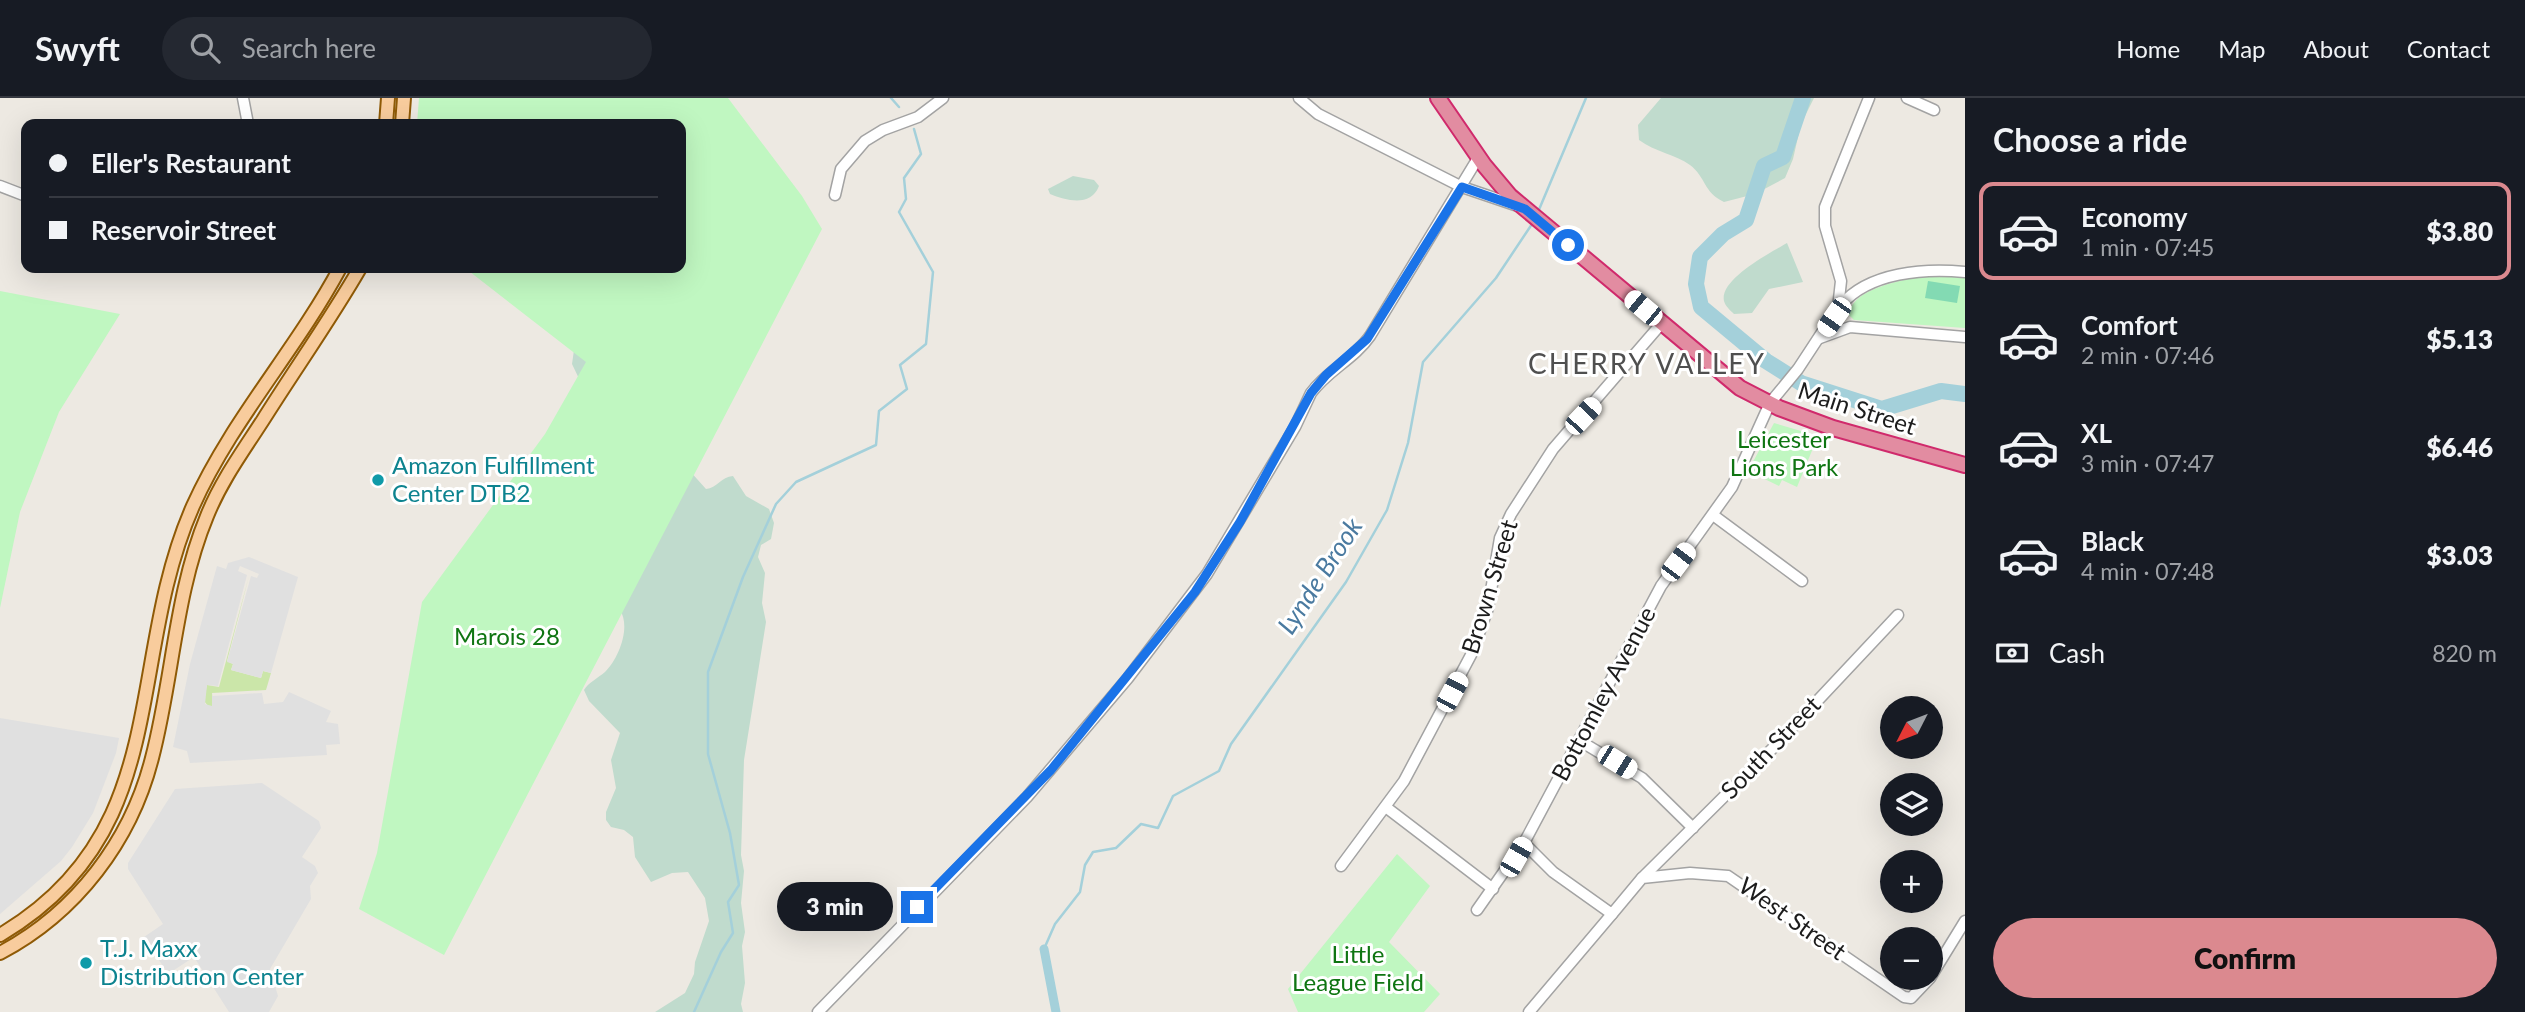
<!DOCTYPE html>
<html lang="en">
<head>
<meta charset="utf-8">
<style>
  :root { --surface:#171b24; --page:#242831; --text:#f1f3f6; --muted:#9ea1a6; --line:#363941; --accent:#db898f }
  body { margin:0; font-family:Lato,sans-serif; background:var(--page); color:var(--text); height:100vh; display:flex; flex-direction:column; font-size:26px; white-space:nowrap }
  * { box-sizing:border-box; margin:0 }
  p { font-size:23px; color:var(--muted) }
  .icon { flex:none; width:38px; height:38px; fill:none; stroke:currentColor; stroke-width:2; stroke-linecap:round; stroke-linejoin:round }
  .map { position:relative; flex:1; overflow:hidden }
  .panel { display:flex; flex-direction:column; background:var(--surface); width:560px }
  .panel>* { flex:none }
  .hud { position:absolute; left:21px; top:21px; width:665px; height:154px; border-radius:14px; box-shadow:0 7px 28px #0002; display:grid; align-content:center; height:154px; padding:0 28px; background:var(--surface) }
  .needle { width:46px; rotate:228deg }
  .fabs { position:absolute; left:1880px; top:598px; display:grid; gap:14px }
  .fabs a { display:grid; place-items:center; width:63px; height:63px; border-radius:50%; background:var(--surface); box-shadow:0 7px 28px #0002; font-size:35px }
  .end { position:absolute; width:32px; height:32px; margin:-16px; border:9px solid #1a73e8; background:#fff; box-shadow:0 0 0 4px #fff }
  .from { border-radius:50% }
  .bubble { position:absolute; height:49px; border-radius:24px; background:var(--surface); box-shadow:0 7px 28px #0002; font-size:23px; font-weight:800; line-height:49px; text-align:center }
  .car { position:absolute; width:21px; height:42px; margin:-21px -10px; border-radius:9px; box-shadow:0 0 5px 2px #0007; background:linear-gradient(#fff 24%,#345 0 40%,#fff 0 76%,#345 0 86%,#fff 0) }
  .hud b { display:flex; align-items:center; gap:24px; height:66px; font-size:26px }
  .hud b+b { border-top:2px solid var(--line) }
  .hud i { width:18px; height:18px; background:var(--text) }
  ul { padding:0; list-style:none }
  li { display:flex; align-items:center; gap:21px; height:98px; margin:0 14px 10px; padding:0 14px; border:4px solid transparent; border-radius:14px }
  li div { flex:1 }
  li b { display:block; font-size:26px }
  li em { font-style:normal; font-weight:800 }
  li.selected { border-color:var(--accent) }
  li>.icon { width:63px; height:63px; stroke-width:1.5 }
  h2 { padding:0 28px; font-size:32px; line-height:84px }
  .pay { display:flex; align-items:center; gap:18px; height:77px; padding:0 28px; font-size:26px }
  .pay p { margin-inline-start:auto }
  .button { display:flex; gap:14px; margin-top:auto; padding:14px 28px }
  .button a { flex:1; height:80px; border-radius:42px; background:var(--accent); color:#111; font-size:28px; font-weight:800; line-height:80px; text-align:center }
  header { display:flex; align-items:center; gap:42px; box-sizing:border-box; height:98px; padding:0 35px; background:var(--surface); border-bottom:2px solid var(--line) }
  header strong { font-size:33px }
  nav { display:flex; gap:38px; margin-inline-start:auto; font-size:24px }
  .search { width:490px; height:63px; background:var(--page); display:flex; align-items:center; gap:18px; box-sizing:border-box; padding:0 24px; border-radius:38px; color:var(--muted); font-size:26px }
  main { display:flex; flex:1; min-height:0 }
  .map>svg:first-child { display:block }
  .grass { fill:#cbe6a9 }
  .wetland { fill:#c0dbcd }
  .park { fill:#c0f7c1 }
  .pitch { fill:#83dab3 }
  .parking { fill:#e0e0e0 }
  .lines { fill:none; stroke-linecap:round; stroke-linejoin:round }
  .stream { stroke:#a4d0da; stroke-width:2.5 }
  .canal { stroke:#a4d0da; stroke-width:9 }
  .river { stroke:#a4d0da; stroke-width:16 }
  .minor-casing { stroke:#a3a3a3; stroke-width:13 }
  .major-casing { stroke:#8f5a06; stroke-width:16 }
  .highway-casing { stroke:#d02a6c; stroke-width:18 }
  .minor { stroke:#fff; stroke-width:10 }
  .major { stroke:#f8cc9d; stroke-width:12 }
  .highway { stroke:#e28ca1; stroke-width:14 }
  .route { stroke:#1a73e8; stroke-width:9 }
  .culture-dot { fill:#0f9aa8; stroke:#fff; stroke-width:2.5 }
  .labels { text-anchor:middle; stroke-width:6; stroke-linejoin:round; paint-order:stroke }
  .street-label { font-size:24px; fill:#1c1c1c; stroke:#fff }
  .park-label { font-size:24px; fill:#0f7512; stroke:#fff }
  .culture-label { font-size:24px; fill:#0d838f; stroke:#fff; text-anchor:start }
  .water-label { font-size:26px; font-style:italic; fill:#4a7aa0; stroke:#fff }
  .quarter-label { font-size:28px; letter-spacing:2px; fill:#4f4f4f; stroke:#fff }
</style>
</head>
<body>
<header>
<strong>Swyft</strong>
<div class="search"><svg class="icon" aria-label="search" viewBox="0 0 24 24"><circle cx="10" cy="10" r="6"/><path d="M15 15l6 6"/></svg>Search here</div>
<nav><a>Home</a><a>Map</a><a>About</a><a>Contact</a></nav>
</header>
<main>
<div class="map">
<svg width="1965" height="914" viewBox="0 0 1965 914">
  <rect width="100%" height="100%" fill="#ede9e2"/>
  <!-- grass -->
  <path class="grass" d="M 249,478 L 227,563 L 233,566 L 231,572 L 261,580 L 263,573 L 271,575 L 266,592 L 212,595 L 213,608 L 209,609 L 204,603 L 207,587 L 219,589 Z"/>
  <!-- wetland -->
  <g class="wetland">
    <path d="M 1661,0 L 1814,0 L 1801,26 L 1793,61 L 1785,80 L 1755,96 L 1724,104 C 1703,94 1706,79 1690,67 C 1675,56 1655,54 1639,42 L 1638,27 Z"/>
    <path d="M 1073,78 L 1094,82 L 1099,88 C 1091,109 1067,103 1050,96 L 1048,91 Z"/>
    <path d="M 1787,145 L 1803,184 L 1769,191 L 1752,215 L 1734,216 C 1731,213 1725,208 1724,203 C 1719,181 1772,154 1787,145 Z"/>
    <path d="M 575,245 L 706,391 C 717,390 721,379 733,378 L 746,398 L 769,411 L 774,425 L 771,441 L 761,447 L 758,459 L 765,475 L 762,505 L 766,524 L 744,662 L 741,757 L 744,773 L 741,805 L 745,834 L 742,848 L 745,885 L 741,906 L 743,914 L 655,914 L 685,895 L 694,876 L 695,864 L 709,823 L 705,800 L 688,774 L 672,775 L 651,784 L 635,759 L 633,739 L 624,732 L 611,729 L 606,722 L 606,714 L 616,690 L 611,662 L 620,635 L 589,603 L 584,592 C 588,585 598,580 605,574 C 619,560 631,529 620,512 L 583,289 L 572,266 Z"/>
  </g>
  <!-- park -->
  <g class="park">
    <path d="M 419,0 L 728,0 L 802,98 L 822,131 L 444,857 L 359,811 L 377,755 L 422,504 L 545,336 L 586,264 L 465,170 L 681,170 L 681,26 L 417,26 Z"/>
    <path d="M 1928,176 L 1965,178 L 1965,230 L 1854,222 L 1849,217 C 1852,189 1904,183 1928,176 Z"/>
    <path d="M 0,193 L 120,216 L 59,314 L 20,414 L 0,510 Z"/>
    <path d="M 1774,325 L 1818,338 L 1797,389 L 1782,382 L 1779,388 L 1748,373 Z"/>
    <path d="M 1397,756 L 1430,788 L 1389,844 L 1440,896 L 1424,914 L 1298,914 L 1288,891 Z"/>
  </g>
  <!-- pitch -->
  <path class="pitch" d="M 1928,183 L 1960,188 L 1957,205 L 1925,200 Z"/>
  <!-- parking -->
  <g class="parking">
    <path d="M 249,459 L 298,479 L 271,575 L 263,573 L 261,580 L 231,572 L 233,566 L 227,564 L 251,478 L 257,480 L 259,476 L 240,468 L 238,473 L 247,477 L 218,588 L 207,587 L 205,606 L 212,608 L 212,598 L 262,595 L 264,606 L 283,604 L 289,594 L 331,613 L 326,624 L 338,626 L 340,646 L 326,647 L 327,657 L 190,665 L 187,653 L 173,649 L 190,566 L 217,468 L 226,471 L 228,465 Z"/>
    <path d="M 0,620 L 119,640 L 116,655 L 93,715 L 72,749 L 61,763 L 0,816 Z"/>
    <path d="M 262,685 L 319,723 L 321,730 L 302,759 L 315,768 L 318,775 L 310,788 L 311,801 L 270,871 L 278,898 L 269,914 L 229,914 L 194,859 L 168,876 L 144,839 L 163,826 L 128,771 L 128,765 L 175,691 Z"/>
  </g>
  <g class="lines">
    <!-- stream -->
    <g class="stream">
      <path d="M 891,0 L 899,9"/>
      <path d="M 1538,114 L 1586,0"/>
      <path d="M 1044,851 L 1055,826 L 1080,794 L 1085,767 L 1093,754 L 1116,750 L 1141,726 L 1158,730 L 1173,698 L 1219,673 L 1231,646 L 1346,484 L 1387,412 L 1408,345 L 1423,264 L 1496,180 L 1534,123"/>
      <path d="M 694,914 L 721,854 L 733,835 L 728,804 L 739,787 L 730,735 L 708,656 L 708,574 L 743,479 L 776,406 L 796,384 L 876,347 L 879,313 L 907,291 L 900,267 L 926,246 L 933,174 L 899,114 L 906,101 L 904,80 L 921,56 L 914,31"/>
    </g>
    <!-- canal -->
    <path class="canal" d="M 1044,851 L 1056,914"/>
    <!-- river -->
    <path class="river" d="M 1803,0 L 1783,59 L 1764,68 L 1746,122 L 1723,136 L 1700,159 L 1696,186 L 1701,209 L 1766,263 L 1801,285 L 1882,311 L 1941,293 L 1965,296"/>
    <!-- minor casing -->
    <g class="minor-casing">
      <g id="minor">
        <path d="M 243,0 L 248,26"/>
        <path d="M 1299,0 L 1318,16 L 1462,89 L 1518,108"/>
        <path d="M 1907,0 L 1934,12"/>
        <path d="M 0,88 L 26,98"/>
        <path d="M 835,97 L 841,71 L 865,43 L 883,32 L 918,19 L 943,0"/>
        <path d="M 1841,207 C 1869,174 1925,170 1965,174"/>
        <path d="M 1820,240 L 1850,229 L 1965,239"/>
        <path d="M 1713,417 L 1802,483"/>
        <path d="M 1580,643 L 1642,680 L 1693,730"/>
        <path d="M 1387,710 L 1493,791"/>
        <path d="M 1524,745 L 1553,774 L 1612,816 L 1642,780 L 1690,775 L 1728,778 L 1904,899 L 1911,900 L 1930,880 L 1965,823"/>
        <path d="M 1341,768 L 1404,683 L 1472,555 L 1488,510 L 1500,440 L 1511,416 L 1553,351 L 1661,226"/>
        <path d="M 1642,780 L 1773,650 L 1898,517"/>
        <path d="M 1477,812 L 1524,745 L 1661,488 L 1732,389 L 1770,305 L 1798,271 L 1838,210 L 1841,183 L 1825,128 L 1825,109 L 1869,0"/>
        <path d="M 818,914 L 1027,699 L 1128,580 L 1207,476 L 1295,329 L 1311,295 C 1328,272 1354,261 1370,238 L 1478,60"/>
        <path d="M 1529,914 L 1612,816"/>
      </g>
    </g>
    <!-- major casing -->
    <g class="major-casing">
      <g id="major">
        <path d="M 386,26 L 388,0"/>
        <path d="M 402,26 L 404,0"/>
        <path d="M 0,837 C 175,734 124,564 193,408 C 231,323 296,252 340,170"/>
        <path d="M 0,855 C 76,815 131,743 152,660 C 173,580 175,495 207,418 C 221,383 243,353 263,322 C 295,271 330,222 360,170"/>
      </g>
    </g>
    <!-- highway casing -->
    <g class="highway-casing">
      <path id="highway" d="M 1438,0 L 1484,67 L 1510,98 L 1740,290 L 1779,310 L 1833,330 L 1965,367"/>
    </g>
    <!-- minor -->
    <use href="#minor" class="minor"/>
    <!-- major -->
    <use href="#major" class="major"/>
    <!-- highway -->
    <use href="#highway" class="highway"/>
  </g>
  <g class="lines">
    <!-- route -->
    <path class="route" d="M 917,809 L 1051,672 L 1195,494 L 1240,424 L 1311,295 L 1326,277 L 1367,241 L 1462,89 L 1525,111 L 1568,147"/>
  </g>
  <!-- markers -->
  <g class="culture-dot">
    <circle cx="378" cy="382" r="7"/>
    <circle cx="86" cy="865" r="7"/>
  </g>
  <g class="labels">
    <!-- street labels -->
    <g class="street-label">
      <text transform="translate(1857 311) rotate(18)" y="8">Main Street</text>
      <text transform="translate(1490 489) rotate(-73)" y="8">Brown Street</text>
      <text transform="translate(1604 596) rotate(-62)" y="8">Bottomley Avenue</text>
      <text transform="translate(1771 650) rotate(-46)" y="8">South Street</text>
      <text transform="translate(1792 821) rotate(35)" y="8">West Street</text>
    </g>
    <!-- park labels -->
    <g class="park-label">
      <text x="1784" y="350">Leicester<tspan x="1784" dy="28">Lions Park</tspan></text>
      <text x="507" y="547">Marois 28</text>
      <text x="1358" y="865">Little<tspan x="1358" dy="28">League Field</tspan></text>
    </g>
    <!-- culture labels -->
    <g class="culture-label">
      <text x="392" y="376">Amazon Fulfillment<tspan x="392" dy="28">Center DTB2</tspan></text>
      <text x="100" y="859">T.J. Maxx<tspan x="100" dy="28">Distribution Center</tspan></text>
    </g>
    <!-- water labels -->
    <g class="water-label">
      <text transform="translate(1320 478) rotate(-57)" y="9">Lynde Brook</text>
    </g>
    <!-- quarter labels -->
    <g class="quarter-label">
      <text x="1647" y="276">CHERRY VALLEY</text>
    </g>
  </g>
</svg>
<div class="fabs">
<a><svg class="needle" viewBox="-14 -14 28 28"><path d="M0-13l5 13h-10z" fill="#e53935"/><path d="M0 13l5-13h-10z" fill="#9ea1a6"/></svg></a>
<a><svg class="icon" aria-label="layers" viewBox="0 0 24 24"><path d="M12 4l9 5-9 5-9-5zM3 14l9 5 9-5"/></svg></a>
<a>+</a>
<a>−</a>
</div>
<i class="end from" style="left:1568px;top:147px"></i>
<i class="end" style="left:917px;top:809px"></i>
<div class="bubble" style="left:777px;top:784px;width:116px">3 min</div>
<i class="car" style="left:1643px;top:210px;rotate:310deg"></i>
<i class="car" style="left:1834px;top:219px;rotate:215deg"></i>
<i class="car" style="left:1583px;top:318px;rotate:43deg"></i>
<i class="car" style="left:1678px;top:464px;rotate:37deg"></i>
<i class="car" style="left:1452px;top:594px;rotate:28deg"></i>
<i class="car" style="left:1617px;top:664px;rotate:122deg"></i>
<i class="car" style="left:1516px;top:759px;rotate:30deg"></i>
<div class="hud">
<b><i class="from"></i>Eller's Restaurant</b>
<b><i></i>Reservoir Street</b>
</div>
</div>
<section class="panel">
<h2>Choose a ride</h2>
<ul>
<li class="selected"><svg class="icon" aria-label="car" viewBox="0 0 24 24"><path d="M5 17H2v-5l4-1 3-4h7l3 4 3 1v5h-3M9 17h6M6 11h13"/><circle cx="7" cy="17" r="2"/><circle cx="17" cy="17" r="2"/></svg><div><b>Economy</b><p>1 min · 07:45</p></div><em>$3.80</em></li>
<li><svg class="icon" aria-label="car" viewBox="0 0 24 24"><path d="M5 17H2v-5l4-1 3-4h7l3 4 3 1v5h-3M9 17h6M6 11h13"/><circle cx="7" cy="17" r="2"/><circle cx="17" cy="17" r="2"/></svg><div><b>Comfort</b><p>2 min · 07:46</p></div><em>$5.13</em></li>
<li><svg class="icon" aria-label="car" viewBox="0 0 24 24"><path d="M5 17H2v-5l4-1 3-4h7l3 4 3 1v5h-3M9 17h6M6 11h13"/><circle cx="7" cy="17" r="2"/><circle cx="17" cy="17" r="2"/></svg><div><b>XL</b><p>3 min · 07:47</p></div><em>$6.46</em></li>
<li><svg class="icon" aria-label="car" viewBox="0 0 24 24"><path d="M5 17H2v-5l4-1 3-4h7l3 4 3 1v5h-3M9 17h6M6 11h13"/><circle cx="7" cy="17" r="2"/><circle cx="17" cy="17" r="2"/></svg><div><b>Black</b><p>4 min · 07:48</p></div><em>$3.03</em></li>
</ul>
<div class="pay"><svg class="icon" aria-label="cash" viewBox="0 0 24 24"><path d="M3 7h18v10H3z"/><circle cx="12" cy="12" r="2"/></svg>Cash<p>820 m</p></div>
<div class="button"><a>Confirm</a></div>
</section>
</main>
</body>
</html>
